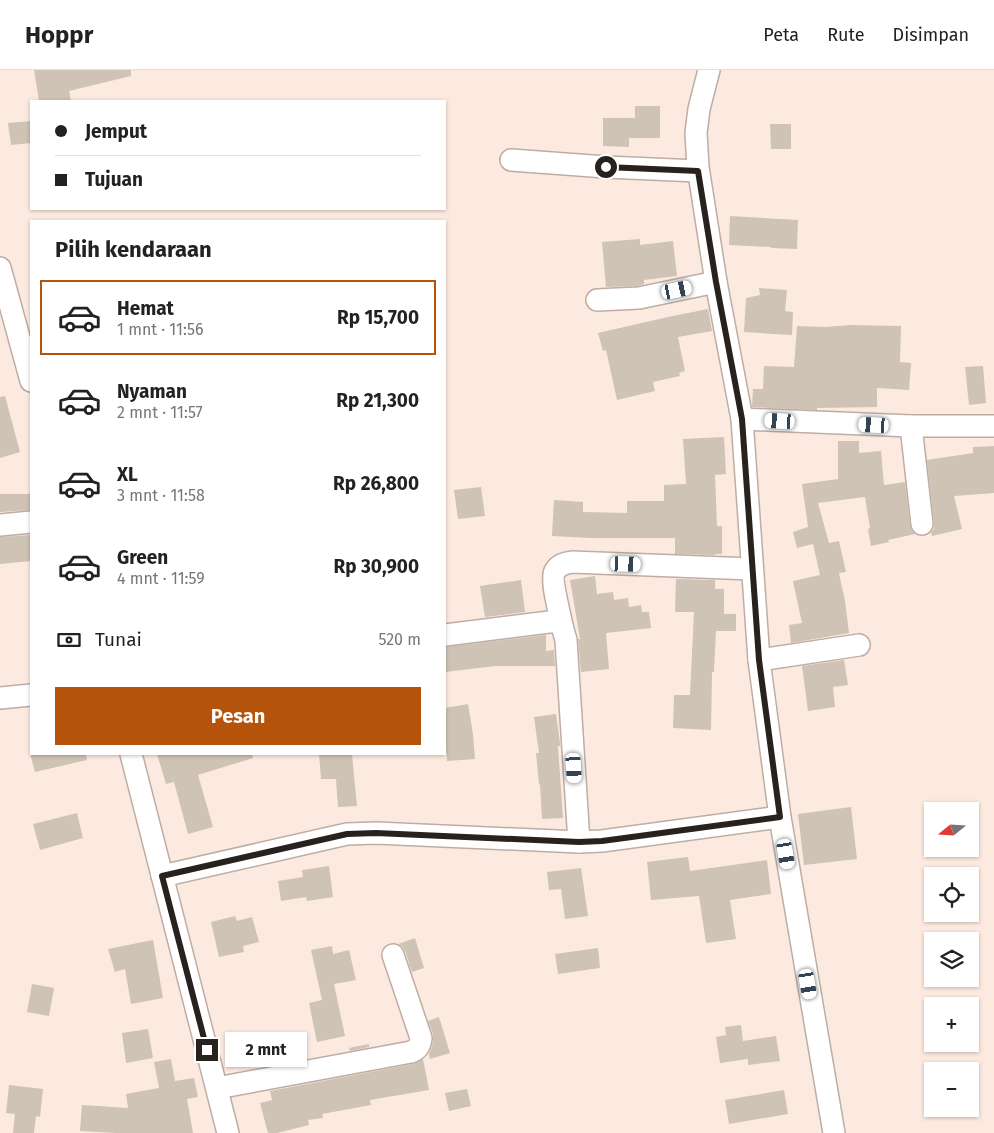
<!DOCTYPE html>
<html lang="id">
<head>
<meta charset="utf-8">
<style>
  :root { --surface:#fff; --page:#f2f2f2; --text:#222; --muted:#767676; --line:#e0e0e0; --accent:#b45309 }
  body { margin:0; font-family:"Fira Sans",sans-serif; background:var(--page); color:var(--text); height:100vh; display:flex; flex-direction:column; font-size:19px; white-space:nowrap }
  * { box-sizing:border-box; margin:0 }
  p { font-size:16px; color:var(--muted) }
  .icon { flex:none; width:28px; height:28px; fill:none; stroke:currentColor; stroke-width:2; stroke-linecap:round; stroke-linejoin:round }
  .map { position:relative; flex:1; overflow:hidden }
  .drawer { position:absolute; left:30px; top:150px; width:416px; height:535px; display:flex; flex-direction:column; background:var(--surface); border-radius:0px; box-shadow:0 1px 4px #0004 }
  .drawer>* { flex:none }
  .guide { position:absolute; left:30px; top:30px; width:416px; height:110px; border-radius:0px; box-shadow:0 1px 4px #0004; display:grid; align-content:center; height:110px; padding:0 25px; background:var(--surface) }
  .needle { width:32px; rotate:252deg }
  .fabs { position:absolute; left:924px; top:732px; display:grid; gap:10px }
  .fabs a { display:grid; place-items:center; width:55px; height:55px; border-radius:0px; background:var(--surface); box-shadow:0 1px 4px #0004; font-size:25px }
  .end { position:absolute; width:22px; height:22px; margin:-11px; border:6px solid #28221e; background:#fff; box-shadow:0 0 0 2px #fff }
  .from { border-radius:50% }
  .bubble { position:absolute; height:35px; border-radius:0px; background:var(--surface); box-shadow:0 1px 4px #0004; font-size:16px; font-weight:700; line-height:35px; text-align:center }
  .car { position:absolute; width:15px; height:30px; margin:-15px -8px; border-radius:6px; box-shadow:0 0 4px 1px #0007; background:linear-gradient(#fff 24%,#345 0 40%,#fff 0 76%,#345 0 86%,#fff 0) }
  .guide b { display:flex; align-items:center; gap:18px; height:48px; font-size:19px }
  .guide b+b { border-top:1px solid var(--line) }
  .guide i { width:12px; height:12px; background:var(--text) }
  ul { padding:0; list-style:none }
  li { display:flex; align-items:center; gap:15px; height:75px; margin:0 10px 8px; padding:0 15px; border:2px solid transparent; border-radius:0px }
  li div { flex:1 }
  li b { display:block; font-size:19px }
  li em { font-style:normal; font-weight:700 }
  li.current { border-color:var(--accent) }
  li>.icon { width:45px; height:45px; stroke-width:1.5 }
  h2 { padding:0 25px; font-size:22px; line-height:60px }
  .pay { display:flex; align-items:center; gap:12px; height:55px; padding:0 25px; font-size:19px }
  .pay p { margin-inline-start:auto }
  .action { display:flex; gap:10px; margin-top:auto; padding:10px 25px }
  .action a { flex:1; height:58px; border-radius:0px; background:var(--accent); color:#fff; font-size:20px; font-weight:700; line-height:58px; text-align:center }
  header { display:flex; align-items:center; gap:30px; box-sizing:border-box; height:70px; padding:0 25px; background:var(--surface); border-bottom:1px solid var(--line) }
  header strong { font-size:24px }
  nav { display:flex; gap:28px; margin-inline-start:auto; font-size:18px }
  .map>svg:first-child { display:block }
  .building { fill:#cec3b4 }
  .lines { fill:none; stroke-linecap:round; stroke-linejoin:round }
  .minor-casing { stroke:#beada4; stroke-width:24 }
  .minor { stroke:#fff; stroke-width:21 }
  .route { stroke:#28221e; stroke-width:6 }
</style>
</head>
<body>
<header>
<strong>Hoppr</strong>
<nav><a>Peta</a><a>Rute</a><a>Disimpan</a></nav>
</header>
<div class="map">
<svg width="994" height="1063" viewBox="0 0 994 1063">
  <rect width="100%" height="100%" fill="#fceae1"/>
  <!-- building -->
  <g class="building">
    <path d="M 34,0 L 131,0 L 131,6 L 69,21 L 71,31 L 39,31 Z"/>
    <path d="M 635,36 L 660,36 L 660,68 L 629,68 L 629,77 L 603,76 L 603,48 L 635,48 Z"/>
    <path d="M 31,51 L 31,73 L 11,75 L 8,53 Z"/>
    <path d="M 770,54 L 791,54 L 791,79 L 771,79 Z"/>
    <path d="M 730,146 L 798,150 L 797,179 L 771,178 L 771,177 L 729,175 Z"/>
    <path d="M 640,169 L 640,175 L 673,171 L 677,206 L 644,210 L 644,214 L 637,216 L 606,217 L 602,172 Z"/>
    <path d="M 759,218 L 787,220 L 785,241 L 793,242 L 792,265 L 744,262 L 746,228 L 760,225 Z"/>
    <path d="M 708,239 L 712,261 L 678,267 L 685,301 L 679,303 L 680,306 L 653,312 L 655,321 L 617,330 L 606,280 L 603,281 L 598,263 L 668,247 Z"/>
    <path d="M 851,255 L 901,256 L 900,292 L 911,293 L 909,320 L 877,318 L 877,337 L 817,338 L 817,340 L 752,337 L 753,319 L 763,319 L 764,296 L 794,297 L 797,256 L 825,257 Z"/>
    <path d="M 983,296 L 986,333 L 969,335 L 965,297 Z"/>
    <path d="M 5,326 L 20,382 L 0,388 L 0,327 Z"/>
    <path d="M 724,367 L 726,404 L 715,405 L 717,456 L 722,456 L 722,484 L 715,484 L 715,485 L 675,484 L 675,468 L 591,468 L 552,466 L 554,430 L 583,432 L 583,442 L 627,443 L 627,431 L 664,431 L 664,415 L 686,414 L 683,369 Z"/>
    <path d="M 838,371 L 859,371 L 859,383 L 881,381 L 884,415 L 905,412 L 910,455 L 912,461 L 915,464 L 888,470 L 889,472 L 871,476 L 868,459 L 870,458 L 865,427 L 818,433 L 829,473 L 839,471 L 846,502 L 839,503 L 845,531 L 849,563 L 791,573 L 789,555 L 802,553 L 793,511 L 820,505 L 813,474 L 797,478 L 793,462 L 808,457 L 802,414 L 838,409 Z"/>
    <path d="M 994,376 L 994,423 L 954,426 L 962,459 L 932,466 L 931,462 L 934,459 L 934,453 L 927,390 L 973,383 L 973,377 Z"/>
    <path d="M 481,417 L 485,446 L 458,449 L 454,420 Z"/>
    <path d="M 0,424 L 31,424 L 31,440 L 0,442 Z"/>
    <path d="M 31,465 L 31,491 L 0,494 L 0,467 Z"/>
    <path d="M 595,506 L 597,524 L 613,522 L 614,530 L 628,528 L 629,537 L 641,535 L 642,542 L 649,542 L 651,558 L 606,563 L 609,599 L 581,602 L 578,569 L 580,569 L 570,510 Z"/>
    <path d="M 676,509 L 715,510 L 715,519 L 724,519 L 724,544 L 736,544 L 736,561 L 716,561 L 714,602 L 712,602 L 711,660 L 673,658 L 674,625 L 690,625 L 694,542 L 675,542 Z"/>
    <path d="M 521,510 L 525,542 L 485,547 L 480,516 Z"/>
    <path d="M 546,565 L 546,581 L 554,580 L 555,596 L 495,596 L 445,602 L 445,577 Z"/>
    <path d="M 844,590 L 848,615 L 833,617 L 835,637 L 808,641 L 802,596 Z"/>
    <path d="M 468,634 L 473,664 L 475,689 L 447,691 L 445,664 L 445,638 Z"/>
    <path d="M 556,644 L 560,673 L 560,676 L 558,676 L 563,748 L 542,749 L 540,714 L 539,714 L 536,683 L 539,683 L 534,647 Z"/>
    <path d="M 30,684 L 86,684 L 87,690 L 35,702 Z"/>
    <path d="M 157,684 L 252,684 L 253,688 L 198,705 L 213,757 L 188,764 L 174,712 L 166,714 Z"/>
    <path d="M 319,684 L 352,684 L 357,736 L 338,737 L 336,709 L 321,709 Z"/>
    <path d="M 851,737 L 857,789 L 804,795 L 798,744 Z"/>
    <path d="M 77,743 L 83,768 L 40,780 L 33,754 Z"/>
    <path d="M 688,787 L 690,801 L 767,790 L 771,824 L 730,830 L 736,869 L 706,873 L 699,826 L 651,830 L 647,792 Z"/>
    <path d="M 329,796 L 333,827 L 307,831 L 306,827 L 281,831 L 278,811 L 303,807 L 302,800 Z"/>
    <path d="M 581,798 L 588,846 L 565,849 L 561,819 L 549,820 L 547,802 Z"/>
    <path d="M 235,846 L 237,851 L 252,847 L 259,872 L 243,876 L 244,882 L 219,887 L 211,852 Z"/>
    <path d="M 415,868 L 424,898 L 412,902 L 405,881 L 402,876 L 398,874 Z"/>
    <path d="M 153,870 L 163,928 L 131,934 L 125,899 L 115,902 L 108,879 Z"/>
    <path d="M 332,876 L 333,884 L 349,880 L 356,910 L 334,914 L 345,966 L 317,972 L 309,933 L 322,930 L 311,880 Z"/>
    <path d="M 598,878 L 600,898 L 558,904 L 555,884 Z"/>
    <path d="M 32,914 L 54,918 L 49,946 L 27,942 Z"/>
    <path d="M 439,947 L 450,983 L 430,989 L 429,984 L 432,977 L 433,969 L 433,964 L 428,951 Z"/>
    <path d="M 741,955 L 743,971 L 776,966 L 780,991 L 748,995 L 748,989 L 720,993 L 716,967 L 726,965 L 725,957 Z"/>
    <path d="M 148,959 L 153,988 L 126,993 L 122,963 Z"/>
    <path d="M 369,974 L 369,977 L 350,981 L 349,978 Z"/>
    <path d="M 171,989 L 175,1011 L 194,1008 L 198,1027 L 187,1029 L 193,1063 L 116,1063 L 80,1061 L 82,1035 L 128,1038 L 126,1024 L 159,1018 L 154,992 Z"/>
    <path d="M 423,989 L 429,1020 L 370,1030 L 371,1035 L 322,1044 L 323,1048 L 308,1050 L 309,1055 L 277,1063 L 268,1063 L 260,1033 L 272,1030 L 270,1021 L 413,994 Z"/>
    <path d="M 9,1015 L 43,1019 L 40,1047 L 36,1046 L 34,1063 L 13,1063 L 15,1044 L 6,1043 Z"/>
    <path d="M 467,1019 L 471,1036 L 449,1041 L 445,1023 Z"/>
    <path d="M 784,1020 L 788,1044 L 729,1054 L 725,1030 Z"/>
  </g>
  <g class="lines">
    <!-- minor casing -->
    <g class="minor-casing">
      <g id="minor">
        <path d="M 709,0 L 699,39 L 696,63 L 698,97 L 716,212 L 742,349 L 759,590 L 780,747 L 834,1063"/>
        <path d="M 511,90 L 606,97 L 698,101"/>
        <path d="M 0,198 L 31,311"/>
        <path d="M 597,230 L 639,228 L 716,212"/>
        <path d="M 742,349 L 911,356 L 994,356"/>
        <path d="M 911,356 L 922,454"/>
        <path d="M 0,455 L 31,452"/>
        <path d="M 562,556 C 560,544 550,509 555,501 C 559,494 566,493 572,492 L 752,499"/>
        <path d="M 445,565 L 549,552 L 555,552 L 562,556 L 566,570 L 579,772"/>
        <path d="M 759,590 L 859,575"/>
        <path d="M 0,628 L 31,625"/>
        <path d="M 131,684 L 228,1063"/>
        <path d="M 162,806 L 347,764 L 376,763 L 579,772 L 602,771 L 780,747"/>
        <path d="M 217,1018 L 411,982 C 418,979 420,976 421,968 L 393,885"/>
      </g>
    </g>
    <!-- minor -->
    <use href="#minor" class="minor"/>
  </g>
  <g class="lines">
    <!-- route -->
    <path class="route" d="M 207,980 L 162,806 L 347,764 L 376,763 L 579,772 L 602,771 L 780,747 L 759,590 L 742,349 L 716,212 L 698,101 L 606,97"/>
  </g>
</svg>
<div class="fabs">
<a><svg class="needle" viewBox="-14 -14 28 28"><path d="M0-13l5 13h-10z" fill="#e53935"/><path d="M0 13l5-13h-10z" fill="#767676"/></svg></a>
<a><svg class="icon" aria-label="locate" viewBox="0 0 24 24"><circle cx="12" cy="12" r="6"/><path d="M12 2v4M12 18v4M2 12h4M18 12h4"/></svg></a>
<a><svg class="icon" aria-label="layers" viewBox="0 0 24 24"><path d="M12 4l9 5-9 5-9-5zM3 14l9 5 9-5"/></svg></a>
<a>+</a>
<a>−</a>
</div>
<i class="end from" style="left:606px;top:97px"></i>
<i class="end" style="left:207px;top:980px"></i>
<div class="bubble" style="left:225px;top:962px;width:82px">2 mnt</div>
<i class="car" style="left:677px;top:220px;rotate:78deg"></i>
<i class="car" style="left:780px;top:351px;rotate:273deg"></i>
<i class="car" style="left:874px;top:355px;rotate:273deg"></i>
<i class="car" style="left:626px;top:494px;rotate:92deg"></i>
<i class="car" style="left:574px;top:698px;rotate:176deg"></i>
<i class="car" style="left:786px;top:784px;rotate:170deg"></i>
<i class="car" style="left:808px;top:914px;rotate:170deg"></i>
<div class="guide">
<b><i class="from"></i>Jemput</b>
<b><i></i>Tujuan</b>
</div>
<section class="drawer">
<h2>Pilih kendaraan</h2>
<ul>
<li class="current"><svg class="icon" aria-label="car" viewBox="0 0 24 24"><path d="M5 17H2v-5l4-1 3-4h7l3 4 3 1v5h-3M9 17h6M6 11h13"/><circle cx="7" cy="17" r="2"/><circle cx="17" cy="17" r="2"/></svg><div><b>Hemat</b><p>1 mnt · 11:56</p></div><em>Rp 15,700</em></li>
<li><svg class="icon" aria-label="car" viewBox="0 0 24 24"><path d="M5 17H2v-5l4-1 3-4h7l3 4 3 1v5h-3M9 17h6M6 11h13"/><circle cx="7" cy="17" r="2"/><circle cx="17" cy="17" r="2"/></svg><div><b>Nyaman</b><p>2 mnt · 11:57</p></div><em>Rp 21,300</em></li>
<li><svg class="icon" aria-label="car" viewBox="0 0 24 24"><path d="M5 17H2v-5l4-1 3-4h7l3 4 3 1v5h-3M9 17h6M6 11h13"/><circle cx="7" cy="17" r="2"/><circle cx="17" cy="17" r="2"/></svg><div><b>XL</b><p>3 mnt · 11:58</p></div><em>Rp 26,800</em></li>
<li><svg class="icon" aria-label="car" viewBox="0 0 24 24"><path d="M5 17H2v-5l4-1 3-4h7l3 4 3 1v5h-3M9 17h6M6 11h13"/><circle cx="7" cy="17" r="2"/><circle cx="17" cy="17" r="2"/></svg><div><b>Green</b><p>4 mnt · 11:59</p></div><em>Rp 30,900</em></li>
</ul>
<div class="pay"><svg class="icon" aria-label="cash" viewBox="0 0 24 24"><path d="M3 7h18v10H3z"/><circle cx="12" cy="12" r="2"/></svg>Tunai<p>520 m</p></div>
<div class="action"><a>Pesan</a></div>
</section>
</div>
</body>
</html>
